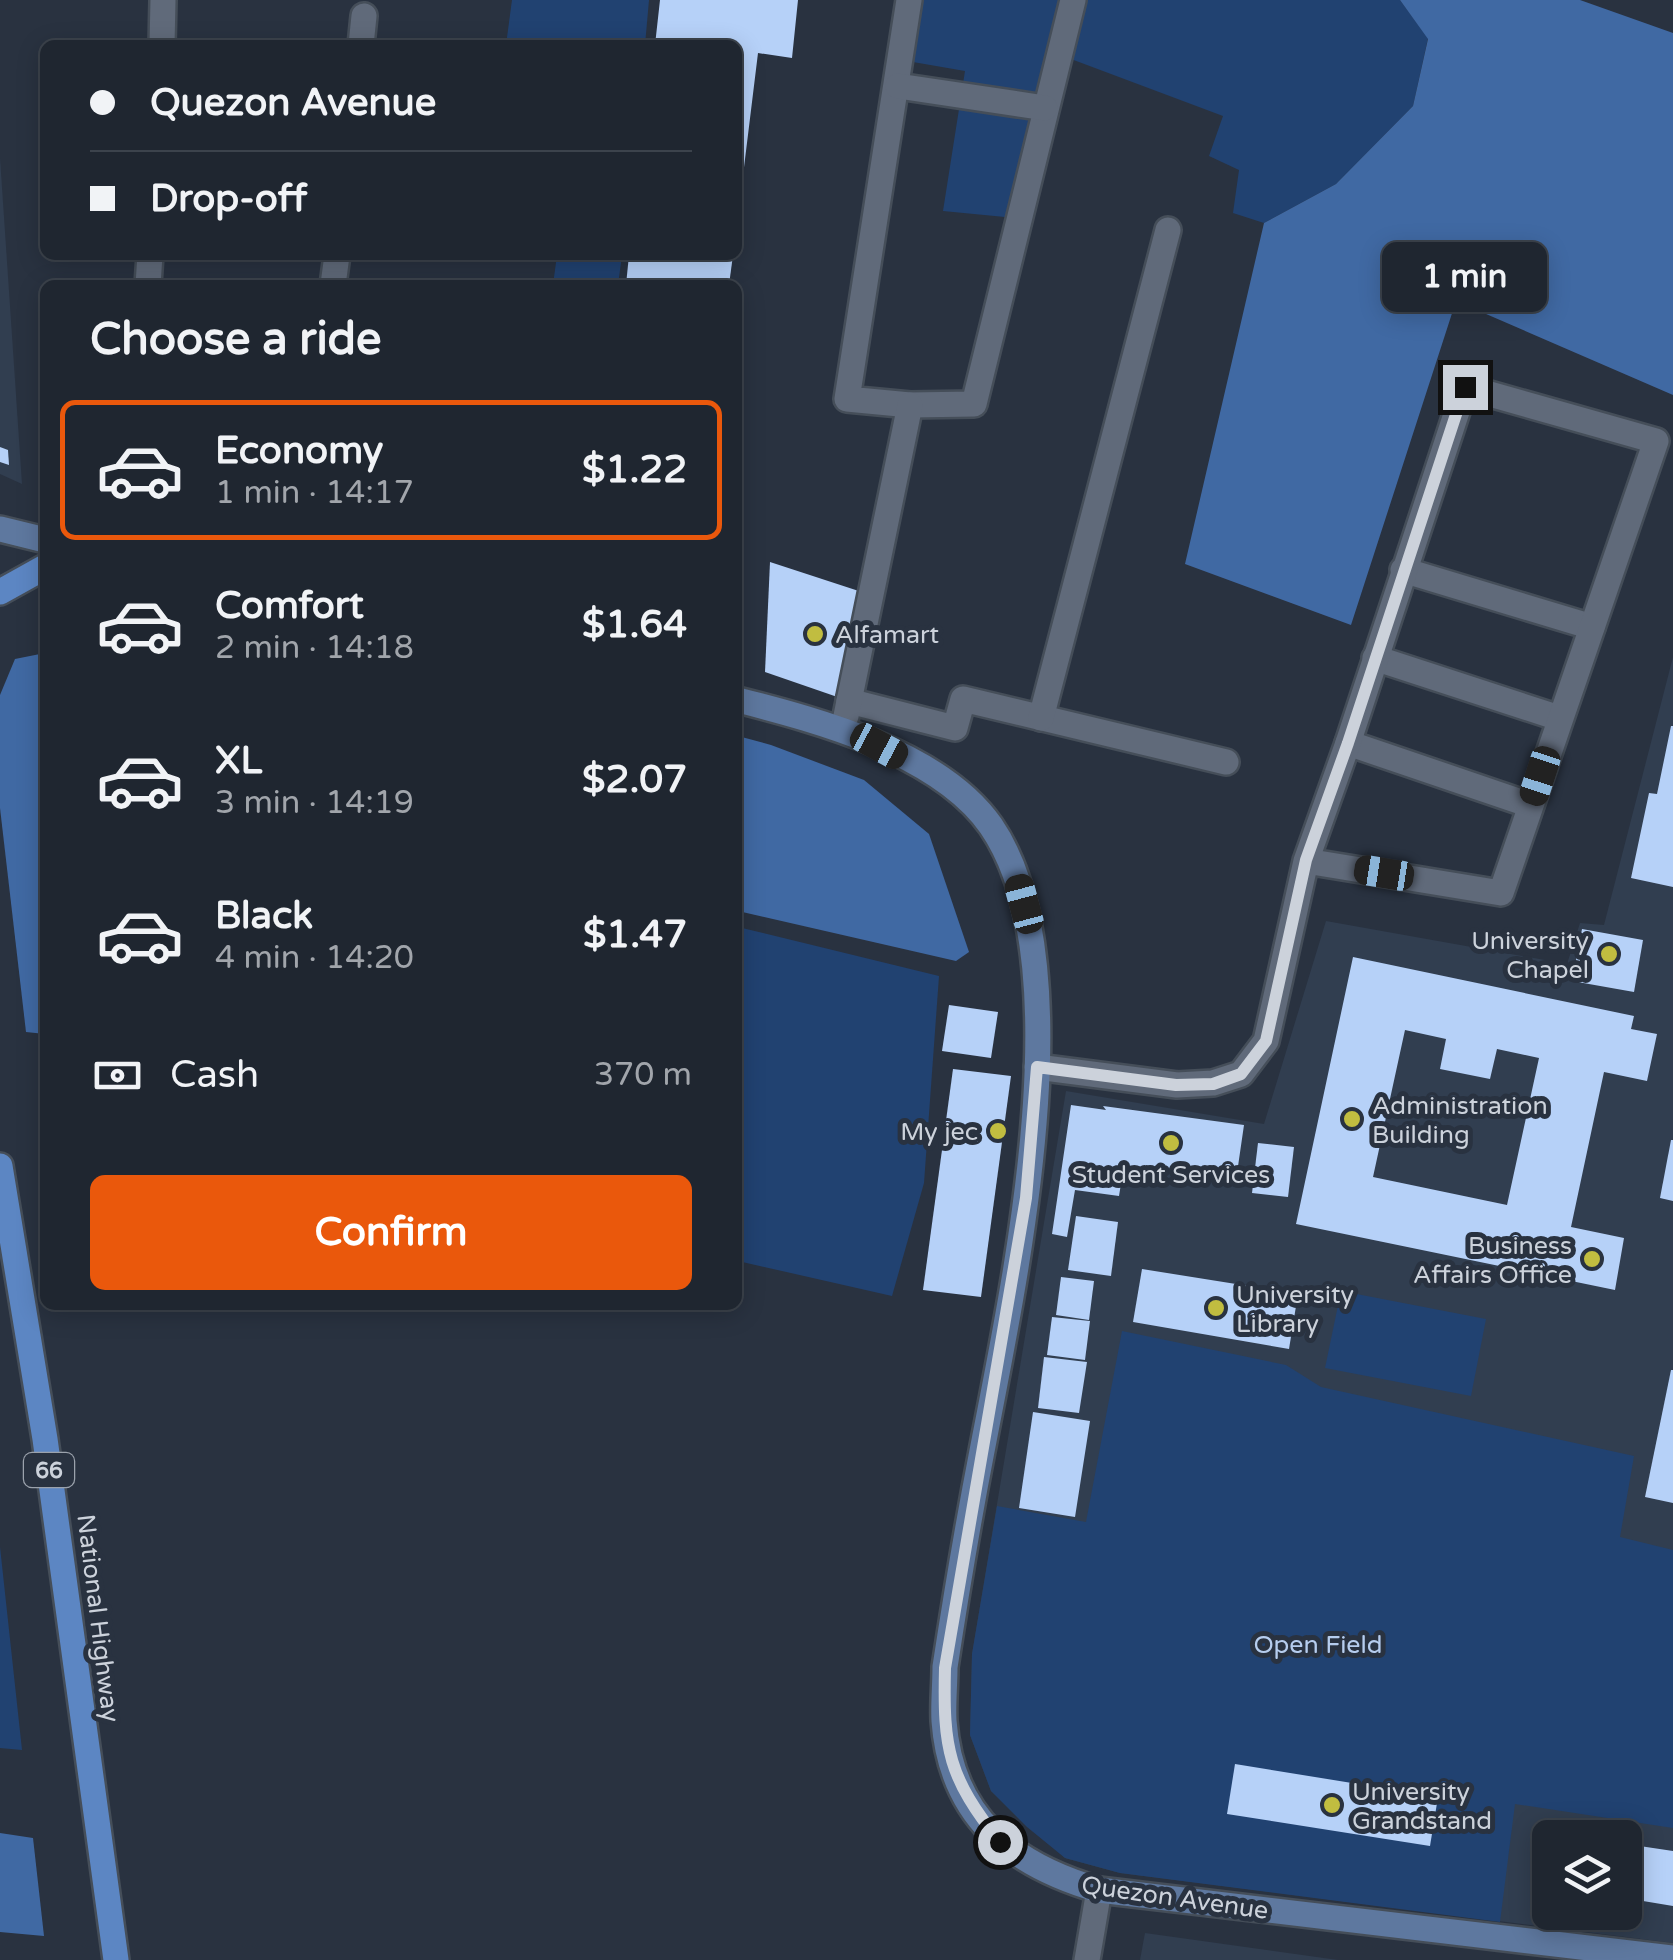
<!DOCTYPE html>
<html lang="en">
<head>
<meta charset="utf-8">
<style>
  :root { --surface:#1f2630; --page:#2c323c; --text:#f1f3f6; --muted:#a1a5ab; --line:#3c434c; --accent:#ea580c }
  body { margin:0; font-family:"Varela Round",sans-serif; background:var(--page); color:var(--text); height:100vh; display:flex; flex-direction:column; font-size:38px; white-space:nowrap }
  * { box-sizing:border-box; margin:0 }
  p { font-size:32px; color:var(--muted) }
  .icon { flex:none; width:55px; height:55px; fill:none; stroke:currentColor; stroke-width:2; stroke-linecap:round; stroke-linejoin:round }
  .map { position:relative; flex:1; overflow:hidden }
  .side { position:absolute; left:40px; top:280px; width:702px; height:1030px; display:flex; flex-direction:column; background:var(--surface); border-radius:15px; box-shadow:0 5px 25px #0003,0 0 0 2px var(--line) }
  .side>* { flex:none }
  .hud { position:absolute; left:40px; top:40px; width:702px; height:220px; border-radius:15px; box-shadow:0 5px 25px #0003,0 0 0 2px var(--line); display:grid; align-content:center; height:220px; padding:0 50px; background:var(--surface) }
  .buttons { position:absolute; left:1532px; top:1820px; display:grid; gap:20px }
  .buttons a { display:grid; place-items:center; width:110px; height:110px; border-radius:15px; background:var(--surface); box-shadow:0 5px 25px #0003,0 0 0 2px var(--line); font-size:50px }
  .end { position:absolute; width:45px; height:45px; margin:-22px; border:12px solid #ccd2db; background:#111; box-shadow:0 0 0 5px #111 }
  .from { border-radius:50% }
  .bubble { position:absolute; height:70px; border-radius:15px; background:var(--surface); box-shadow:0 5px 25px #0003,0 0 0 2px var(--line); font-size:32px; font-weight:700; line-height:70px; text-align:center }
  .car { position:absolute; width:30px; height:60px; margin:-30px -15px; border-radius:12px; box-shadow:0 0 8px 2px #0007; background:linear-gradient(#222 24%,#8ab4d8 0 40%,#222 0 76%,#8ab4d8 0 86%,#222 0) }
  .hud b { display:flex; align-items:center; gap:35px; height:95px; font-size:38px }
  .hud b+b { border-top:2px solid var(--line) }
  .hud i { width:25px; height:25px; background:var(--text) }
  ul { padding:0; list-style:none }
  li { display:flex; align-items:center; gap:30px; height:140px; margin:0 20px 15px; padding:0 30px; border:5px solid transparent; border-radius:15px }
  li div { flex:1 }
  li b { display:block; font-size:38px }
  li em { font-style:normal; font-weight:700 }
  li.current { border-color:var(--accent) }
  li>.icon { width:90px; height:90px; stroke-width:1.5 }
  h2 { padding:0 50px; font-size:45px; line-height:120px }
  .pay { display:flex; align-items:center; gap:25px; height:110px; padding:0 50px; font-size:38px }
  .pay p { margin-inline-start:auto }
  .primary-button { display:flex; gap:20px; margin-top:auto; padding:20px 50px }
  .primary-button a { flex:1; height:115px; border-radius:15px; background:var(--accent); color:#fff; font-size:40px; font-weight:700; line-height:115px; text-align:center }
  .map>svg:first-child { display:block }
  .built { fill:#313e50; fill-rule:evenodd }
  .green { fill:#214271 }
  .forest { fill:#4069a3 }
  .building { fill:#b6d1f8; fill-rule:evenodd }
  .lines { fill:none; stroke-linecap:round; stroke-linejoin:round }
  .street-casing { stroke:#454e59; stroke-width:30 }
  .secondary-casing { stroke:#454e59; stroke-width:30 }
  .primary-casing { stroke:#454e59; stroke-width:30 }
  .street { stroke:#606a7a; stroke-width:25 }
  .secondary { stroke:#5e789f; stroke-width:25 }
  .primary { stroke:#5c86c3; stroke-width:25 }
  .route { stroke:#ccd2db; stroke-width:12 }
  .poi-dot { fill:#c1bd40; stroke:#293240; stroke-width:4 }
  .labels { text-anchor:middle; stroke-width:10; stroke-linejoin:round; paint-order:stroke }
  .shield { fill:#293240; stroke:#9ba2ac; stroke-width:2.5 }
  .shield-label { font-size:22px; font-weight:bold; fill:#ccd2db }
  .poi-label { font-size:25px; fill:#ccd2db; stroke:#293240; text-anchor:start }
  .street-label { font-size:25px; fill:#ccd2db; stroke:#293240 }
  .park-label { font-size:25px; fill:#b6cdee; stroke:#293240 }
</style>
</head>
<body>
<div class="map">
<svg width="1673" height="1960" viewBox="0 0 1673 1960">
  <rect width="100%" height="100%" fill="#293240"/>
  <!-- built -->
  <g class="built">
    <path d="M 0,158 L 22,484 L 0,474 Z"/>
    <path d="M 1673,657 L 1673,1943 L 1120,1873 L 1065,1858 L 991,1791 L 970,1735 L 972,1654 L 1066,1091 L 1264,1124 L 1326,921 L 1567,964 L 1580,923 L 1604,925 ZM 1550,1838 L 1625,1838 L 1625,1912 L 1550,1912 Z"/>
    <path d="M 1145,1933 L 1338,1960 L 1140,1960 Z"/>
  </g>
  <!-- green -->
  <g class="green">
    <path d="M 512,0 L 649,0 L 645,45 L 506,45 Z"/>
    <path d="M 918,0 L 1400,0 L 1428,38 L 1413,106 L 1336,184 L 1264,223 L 1233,213 L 1239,170 L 1209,156 L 1223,116 L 1071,59 L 1005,217 L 943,211 L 965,71 L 913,62 Z"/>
    <path d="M 557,255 L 622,255 L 618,285 L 553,285 Z"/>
    <path d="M 738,927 L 939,976 L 924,1183 L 892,1296 L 738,1261 Z"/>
    <path d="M 1341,1291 L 1486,1319 L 1471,1396 L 1325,1368 Z"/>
    <path d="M 1122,1331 L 1286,1365 L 1321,1387 L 1634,1456 L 1620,1537 L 1673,1550 L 1673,1828 L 1515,1804 L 1500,1922 L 1120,1873 L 1065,1858 L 1027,1827 L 991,1791 L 970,1735 L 972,1654 L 997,1506 L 1086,1522 Z"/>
    <path d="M 0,1547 L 22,1750 L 0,1748 Z"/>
  </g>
  <!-- forest -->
  <g class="forest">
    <path d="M 1400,0 L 1580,0 L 1673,33 L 1673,395 L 1456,301 L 1351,625 L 1185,564 L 1264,223 L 1336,184 L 1413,106 L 1428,39 Z"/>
    <path d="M 45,653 L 45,1034 L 26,1032 L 0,808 L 0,695 L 15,659 Z"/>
    <path d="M 738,736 L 771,745 L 864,780 L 929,834 L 969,952 L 956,961 L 738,911 Z"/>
    <path d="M 0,1833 L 33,1838 L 44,1936 L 0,1932 Z"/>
  </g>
  <!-- building -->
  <g class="building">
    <path d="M 660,0 L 798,0 L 792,58 L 758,53 L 740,200 L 738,45 L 655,45 Z"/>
    <path d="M 629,255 L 733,255 L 729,285 L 626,285 Z"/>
    <path d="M 0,447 L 8,450 L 9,465 L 0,462 Z"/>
    <path d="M 770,562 L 871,595 L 849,701 L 765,672 Z"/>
    <path d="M 1671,726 L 1673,726 L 1673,887 L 1631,878 L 1649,793 L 1657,794 Z"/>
    <path d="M 1582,929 L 1643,940 L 1634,992 L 1572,981 Z"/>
    <path d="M 1353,957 L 1634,1016 L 1631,1029 L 1657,1034 L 1647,1081 L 1604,1072 L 1571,1227 L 1624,1238 L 1615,1290 L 1296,1224 ZM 1405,1030 L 1446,1039 L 1440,1069 L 1490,1079 L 1497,1049 L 1539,1058 L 1507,1205 L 1373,1177 Z"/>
    <path d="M 949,1005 L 998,1012 L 991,1058 L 942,1051 Z"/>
    <path d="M 953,1069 L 1011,1076 L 981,1297 L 923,1290 Z"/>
    <path d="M 1071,1105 L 1106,1110 L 1103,1106 L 1244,1125 L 1236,1180 L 1124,1165 L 1119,1196 L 1075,1190 L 1067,1237 L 1052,1234 Z"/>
    <path d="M 1671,1140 L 1673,1140 L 1673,1201 L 1660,1198 Z"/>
    <path d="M 1258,1143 L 1294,1147 L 1288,1197 L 1252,1193 Z"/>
    <path d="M 1076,1216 L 1118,1222 L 1111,1276 L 1068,1270 Z"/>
    <path d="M 1142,1269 L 1298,1294 L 1289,1349 L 1133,1322 Z"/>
    <path d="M 1061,1277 L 1094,1281 L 1089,1320 L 1056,1315 Z"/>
    <path d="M 1052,1317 L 1090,1321 L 1085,1360 L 1047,1355 Z"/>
    <path d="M 1044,1357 L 1087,1362 L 1079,1413 L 1038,1408 Z"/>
    <path d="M 1671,1370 L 1673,1370 L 1673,1503 L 1645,1497 Z"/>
    <path d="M 1033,1412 L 1090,1421 L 1075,1517 L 1019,1508 Z"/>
    <path d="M 1235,1764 L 1438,1797 L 1430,1846 L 1227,1814 Z"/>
    <path d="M 1564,1820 L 1622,1827 L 1620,1838 L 1562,1838 Z"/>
    <path d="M 1633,1845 L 1673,1851 L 1673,1906 L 1625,1898 Z"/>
  </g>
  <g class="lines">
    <!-- street casing -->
    <g class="street-casing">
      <g id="street">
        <path d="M 909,0 L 847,399 L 910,405 L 974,404 L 1073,0"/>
        <path d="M 162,45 L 163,0"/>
        <path d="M 361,45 L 364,16"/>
        <path d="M 898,86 L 1045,108"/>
        <path d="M 148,285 L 150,255"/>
        <path d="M 333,285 L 337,255"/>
        <path d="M 1403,570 L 1592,627"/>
        <path d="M 1375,658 L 1559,718"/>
        <path d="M 849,701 L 955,728 L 963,699 L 1226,762"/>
        <path d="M 846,716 L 910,405"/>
        <path d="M 1041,718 L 1168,230"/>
        <path d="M 1348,743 L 1530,805"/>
        <path d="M 1037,1067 L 1177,1085 L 1213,1083 L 1241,1074 L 1266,1041 L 1306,861 L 1348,743 L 1465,387 L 1656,441 L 1501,893 L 1306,861"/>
        <path d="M 1087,1960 L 1099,1890"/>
      </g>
    </g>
    <!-- secondary casing -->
    <g class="secondary-casing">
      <g id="secondary">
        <path d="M 0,529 L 45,540"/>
        <path d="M 738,700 C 820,721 940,753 991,826 C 1086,964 1012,1293 982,1451 C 968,1523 956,1595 945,1667 C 945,1685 943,1704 944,1721 C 951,1817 1012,1865 1099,1890 L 1673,1958"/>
      </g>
    </g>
    <!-- primary casing -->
    <g class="primary-casing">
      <g id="primary">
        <path d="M 0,592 L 45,567"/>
        <path d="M 0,1166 L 45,1439 L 116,1960"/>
      </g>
    </g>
    <!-- street -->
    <use href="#street" class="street"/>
    <!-- secondary -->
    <use href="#secondary" class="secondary"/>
    <!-- primary -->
    <use href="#primary" class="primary"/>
  </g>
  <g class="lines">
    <!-- route -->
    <path class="route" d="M 1000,1842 C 948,1777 943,1749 945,1668 L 1026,1198 L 1037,1067 L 1176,1085 L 1213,1084 L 1241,1074 L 1266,1041 L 1306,860 L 1348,743 L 1465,387"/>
  </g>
  <!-- markers -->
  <g class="poi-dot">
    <circle cx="815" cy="634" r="10"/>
    <circle cx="1609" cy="954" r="10"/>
    <circle cx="1352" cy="1119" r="10"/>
    <circle cx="998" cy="1131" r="10"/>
    <circle cx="1171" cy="1143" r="10"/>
    <circle cx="1592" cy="1259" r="10"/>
    <circle cx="1216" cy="1308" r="10"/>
    <circle cx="1332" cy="1805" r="10"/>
  </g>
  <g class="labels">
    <!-- shield labels -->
    <rect class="shield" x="24" y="1453" width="50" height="34" rx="8"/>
    <g class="shield-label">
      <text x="49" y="1478">66</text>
    </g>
    <!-- poi labels -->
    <g class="poi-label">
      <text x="835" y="643">Alfamart</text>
      <text x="1589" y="949" text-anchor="end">University<tspan x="1589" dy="29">Chapel</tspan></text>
      <text x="1372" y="1114">Administration<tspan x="1372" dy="29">Building</tspan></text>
      <text x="978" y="1140" text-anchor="end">My jec</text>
      <text x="1171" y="1183" text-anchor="middle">Student Services</text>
      <text x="1572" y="1254" text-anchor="end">Business<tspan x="1572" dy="29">Affairs Office</tspan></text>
      <text x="1236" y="1303">University<tspan x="1236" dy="29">Library</tspan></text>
      <text x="1352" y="1800">University<tspan x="1352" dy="29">Grandstand</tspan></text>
    </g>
    <!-- street labels -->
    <g class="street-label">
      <text transform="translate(99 1618) rotate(83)" y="9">National Highway</text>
      <text transform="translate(1175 1897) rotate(8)" y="9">Quezon Avenue</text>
    </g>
    <!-- park labels -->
    <g class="park-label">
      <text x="1318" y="1653">Open Field</text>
    </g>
  </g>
</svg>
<div class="buttons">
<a><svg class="icon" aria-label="layers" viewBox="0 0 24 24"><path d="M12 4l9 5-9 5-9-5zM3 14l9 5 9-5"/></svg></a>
</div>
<i class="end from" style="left:1000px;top:1842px"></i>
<i class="end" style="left:1465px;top:387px"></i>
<div class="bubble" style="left:1382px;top:242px;width:165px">1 min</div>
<i class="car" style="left:879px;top:746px;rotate:118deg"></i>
<i class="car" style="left:1540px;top:776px;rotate:198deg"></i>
<i class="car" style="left:1384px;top:873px;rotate:279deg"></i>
<i class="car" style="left:1024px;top:904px;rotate:345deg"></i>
<div class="hud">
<b><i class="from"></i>Quezon Avenue</b>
<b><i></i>Drop-off</b>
</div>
<section class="side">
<h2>Choose a ride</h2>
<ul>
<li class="current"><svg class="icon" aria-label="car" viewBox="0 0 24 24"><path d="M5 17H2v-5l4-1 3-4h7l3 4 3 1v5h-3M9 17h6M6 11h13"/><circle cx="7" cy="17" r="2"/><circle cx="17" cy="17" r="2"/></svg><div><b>Economy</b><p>1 min · 14:17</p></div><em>$1.22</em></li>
<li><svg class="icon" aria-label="car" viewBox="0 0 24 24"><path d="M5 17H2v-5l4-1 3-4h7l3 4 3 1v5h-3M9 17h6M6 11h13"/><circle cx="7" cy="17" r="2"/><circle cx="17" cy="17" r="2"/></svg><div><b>Comfort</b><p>2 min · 14:18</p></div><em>$1.64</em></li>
<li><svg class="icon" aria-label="car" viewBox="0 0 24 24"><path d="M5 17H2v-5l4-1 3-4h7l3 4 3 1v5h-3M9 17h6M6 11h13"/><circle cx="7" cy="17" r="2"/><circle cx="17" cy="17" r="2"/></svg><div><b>XL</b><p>3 min · 14:19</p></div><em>$2.07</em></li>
<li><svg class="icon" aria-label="car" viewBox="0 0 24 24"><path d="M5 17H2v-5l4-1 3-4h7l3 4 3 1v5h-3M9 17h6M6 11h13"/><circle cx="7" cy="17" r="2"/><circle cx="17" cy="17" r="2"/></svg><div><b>Black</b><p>4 min · 14:20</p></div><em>$1.47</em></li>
</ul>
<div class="pay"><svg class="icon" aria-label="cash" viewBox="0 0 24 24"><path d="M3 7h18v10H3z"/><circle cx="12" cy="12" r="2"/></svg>Cash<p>370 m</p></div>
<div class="primary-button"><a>Confirm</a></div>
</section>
</div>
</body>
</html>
